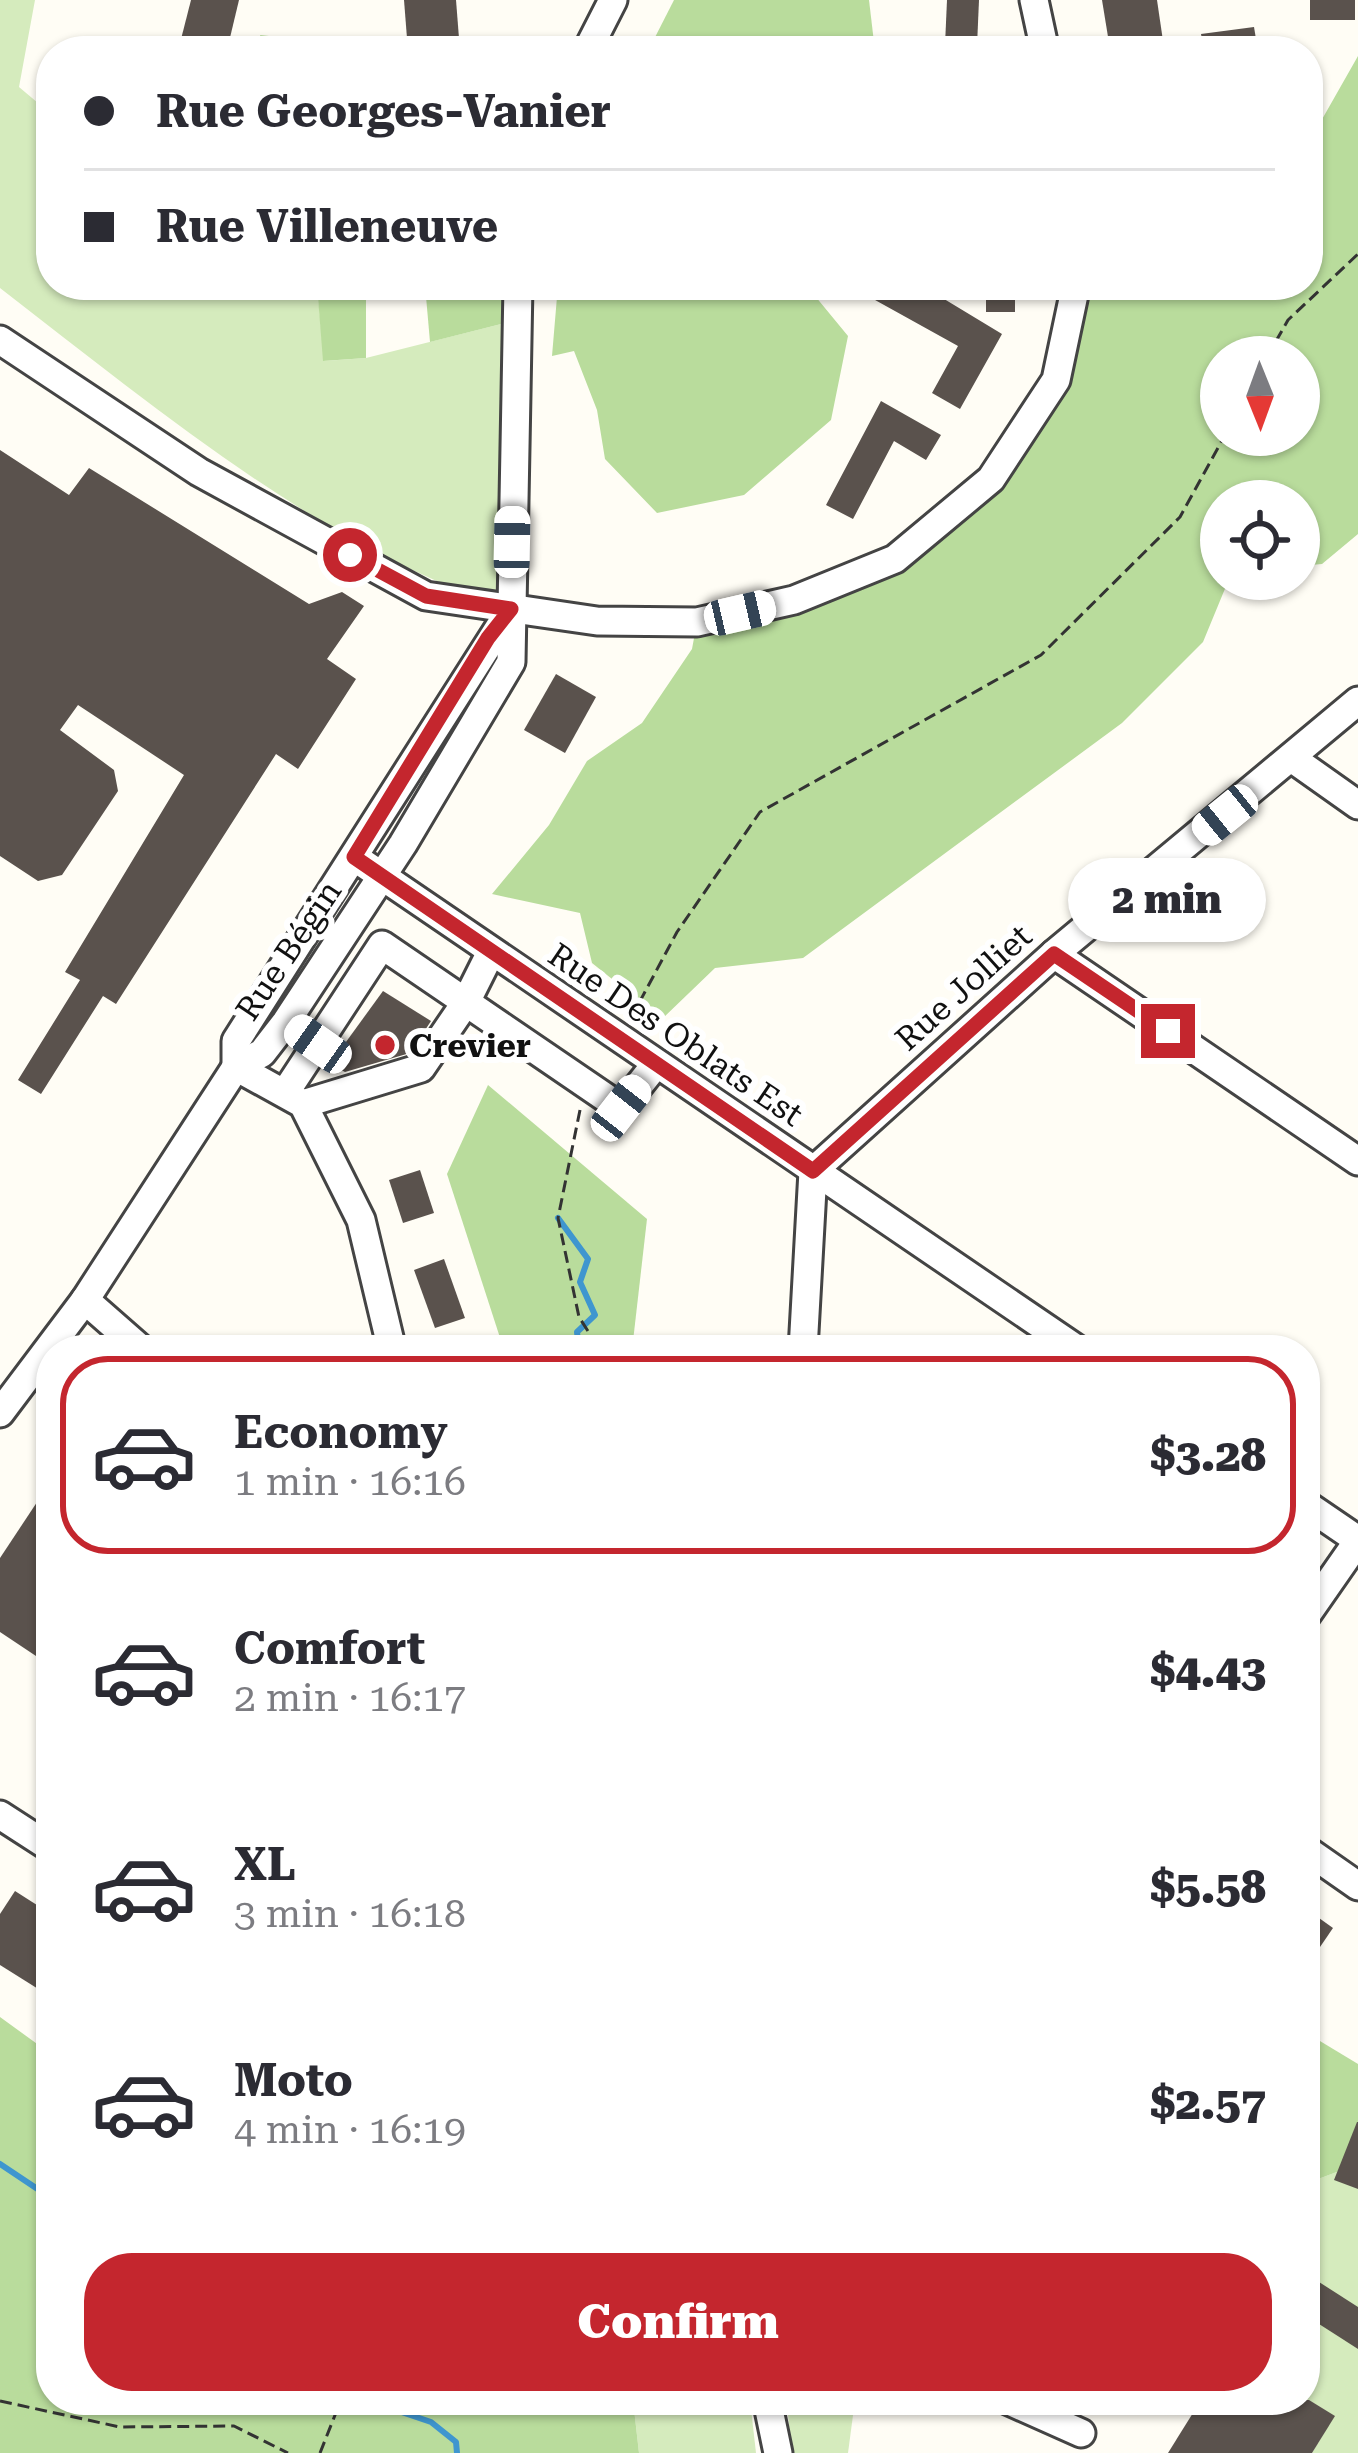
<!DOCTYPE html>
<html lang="en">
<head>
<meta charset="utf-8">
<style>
  :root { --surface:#fff; --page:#f2f2f3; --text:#2b2b33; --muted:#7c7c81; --line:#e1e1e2; --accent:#c4262e }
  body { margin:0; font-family:"Roboto Serif",serif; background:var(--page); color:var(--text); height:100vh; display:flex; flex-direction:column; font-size:45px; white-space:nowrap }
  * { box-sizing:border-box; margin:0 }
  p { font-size:39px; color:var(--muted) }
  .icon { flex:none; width:66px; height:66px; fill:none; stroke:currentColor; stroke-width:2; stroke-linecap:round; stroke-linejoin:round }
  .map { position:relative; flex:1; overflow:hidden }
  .sheet { position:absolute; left:36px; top:1335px; width:1284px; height:1080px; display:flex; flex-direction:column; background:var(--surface); border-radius:48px; box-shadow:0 3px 9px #0004 }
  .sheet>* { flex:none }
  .top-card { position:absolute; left:36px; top:36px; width:1287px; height:264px; border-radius:48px; box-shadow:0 3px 9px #0004; display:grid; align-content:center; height:264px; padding:0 48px; background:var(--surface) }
  .needle { width:78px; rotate:179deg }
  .controls { position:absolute; left:1200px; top:336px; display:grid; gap:24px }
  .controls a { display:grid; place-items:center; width:120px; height:120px; border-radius:50%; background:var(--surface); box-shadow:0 3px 9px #0004; font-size:60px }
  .end { position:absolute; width:54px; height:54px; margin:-27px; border:15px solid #c4262e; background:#fff; box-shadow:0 0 0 6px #fff }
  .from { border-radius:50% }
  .bubble { position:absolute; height:84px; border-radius:42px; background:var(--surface); box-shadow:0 3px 9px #0004; font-size:39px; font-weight:800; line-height:84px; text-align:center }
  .car { position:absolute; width:36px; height:72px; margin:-36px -18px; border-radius:15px; box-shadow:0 0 9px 3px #0007; background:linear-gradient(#fff 24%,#345 0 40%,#fff 0 76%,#345 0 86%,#fff 0) }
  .top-card b { display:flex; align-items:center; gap:42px; height:114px; font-size:45px }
  .top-card b+b { border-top:3px solid var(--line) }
  .top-card i { width:30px; height:30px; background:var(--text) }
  ul { padding:21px 0 0; list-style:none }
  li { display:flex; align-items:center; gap:36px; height:198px; margin:0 24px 18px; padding:0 24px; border:6px solid transparent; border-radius:48px }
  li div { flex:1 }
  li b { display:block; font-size:45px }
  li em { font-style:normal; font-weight:800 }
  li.active { border-color:var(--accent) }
  li>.icon { width:108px; height:108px; stroke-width:1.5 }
  .primary-button { display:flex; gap:24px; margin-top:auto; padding:24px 48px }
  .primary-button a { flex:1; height:138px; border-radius:48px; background:var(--accent); color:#fff; font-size:48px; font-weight:800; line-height:138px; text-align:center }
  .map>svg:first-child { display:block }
  .green { fill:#d5ebbd }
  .forest { fill:#b9dc9c; fill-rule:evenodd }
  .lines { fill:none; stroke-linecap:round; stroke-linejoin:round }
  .stream { stroke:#3f96cf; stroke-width:6 }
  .building { fill:#5a524d }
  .minor-casing { stroke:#444; stroke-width:33 }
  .path { stroke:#333; stroke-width:3; stroke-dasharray:12 6; stroke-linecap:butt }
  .minor { stroke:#fff; stroke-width:27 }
  .route { stroke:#c4262e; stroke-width:15 }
  .poi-dot { fill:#c4262e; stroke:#fff; stroke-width:4.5 }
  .labels { text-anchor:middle; stroke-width:12; stroke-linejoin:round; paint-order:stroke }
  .street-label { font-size:33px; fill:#111; stroke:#fff }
  .poi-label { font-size:33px; font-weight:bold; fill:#111; stroke:#fff; text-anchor:start }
</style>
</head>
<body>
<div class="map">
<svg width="1358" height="2453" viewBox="0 0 1358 2453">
  <rect width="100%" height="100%" fill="#fffdf5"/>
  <!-- green -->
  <g class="green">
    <path d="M 0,0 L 35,0 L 19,87 L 51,114 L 51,285 L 317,285 L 324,361 L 366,358 L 517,320 L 511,609 C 322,549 156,408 0,288 Z"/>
    <path d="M 1358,2164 L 1358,2453 L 1312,2453 L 1334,2416 L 1305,2398 L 1305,2184 Z"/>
    <path d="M 633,2400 L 750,2400 L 756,2453 L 639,2453 Z"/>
    <path d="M 787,2400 L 855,2400 L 848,2453 L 791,2453 Z"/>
  </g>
  <!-- forest -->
  <g class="forest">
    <path d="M 674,0 L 869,0 L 875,51 L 648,51 Z"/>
    <path d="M 260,35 L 314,41 L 315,51 L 266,51 Z"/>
    <path d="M 1358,56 L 1358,534 L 1322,564 L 1299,566 L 1299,501 L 1221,501 L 1221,579 L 1229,579 L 1203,642 L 1122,723 L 803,958 L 715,968 L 662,1019 L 592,963 L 580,913 L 492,894 L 549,825 L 587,761 L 642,723 L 692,649 L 697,622 L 894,559 L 991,479 L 1056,380 L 1076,285 L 1308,285 L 1308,144 ZM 1221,357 L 1299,357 L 1299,435 L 1221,435 Z"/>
    <path d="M 317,285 L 366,285 L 366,358 L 323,361 Z"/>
    <path d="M 425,285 L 518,285 L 517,320 L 430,342 Z"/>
    <path d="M 558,285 L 806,285 L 848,336 L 831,420 L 744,495 L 657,513 L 605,459 L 597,410 L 574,351 L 552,356 Z"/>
    <path d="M 488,1085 L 647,1219 L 632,1350 L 504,1350 L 447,1174 Z"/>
    <path d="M 0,2017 L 51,2054 L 51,2400 L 633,2400 L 639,2453 L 0,2453 Z"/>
    <path d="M 1305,2032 L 1358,2064 L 1358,2164 L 1305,2184 Z"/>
  </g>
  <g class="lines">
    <!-- stream -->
    <g class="stream">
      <path d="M 558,1218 L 588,1259 L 580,1282 L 595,1315 L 577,1332 L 579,1350"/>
      <path d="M 0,2164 L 51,2198"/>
      <path d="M 366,2400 L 431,2422 L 456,2442 L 457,2453"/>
    </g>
  </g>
  <!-- building -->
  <g class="building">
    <path d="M 191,0 L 239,0 L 228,46 L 178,51 Z"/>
    <path d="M 404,0 L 456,0 L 460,51 L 408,51 Z"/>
    <path d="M 947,0 L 979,0 L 977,46 L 945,45 Z"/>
    <path d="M 1102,0 L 1157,0 L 1163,41 L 1110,49 Z"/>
    <rect x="1310" y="0" width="45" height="20"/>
    <path d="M 1254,27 L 1258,51 L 1204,51 L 1201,34 Z"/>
    <path d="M 848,285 L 921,285 L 1002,334 L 960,409 L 932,393 L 958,346 Z"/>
    <rect x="986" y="285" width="29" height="27"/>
    <path d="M 881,401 L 941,435 L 926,460 L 894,441 L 853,519 L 826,505 Z"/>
    <path d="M 0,450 L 69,495 L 89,468 L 309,604 L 342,592 L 364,606 L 327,659 L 356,679 L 298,769 L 276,754 L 116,1004 L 103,996 L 41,1094 L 18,1080 L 80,980 L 65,972 L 184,775 L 78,705 L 60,730 L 114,770 L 118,791 L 62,875 L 38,881 L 0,856 Z"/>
    <path d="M 556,674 L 596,697 L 565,753 L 524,730 Z"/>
    <path d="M 383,991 L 431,1021 L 410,1053 L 345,1072 L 330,1064 Z"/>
    <path d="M 420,1170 L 434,1213 L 403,1223 L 389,1180 Z"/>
    <path d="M 444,1259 L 465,1318 L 435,1328 L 414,1270 Z"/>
    <path d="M 51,1481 L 51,1666 L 0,1632 L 0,1558 Z"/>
    <path d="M 15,1891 L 51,1914 L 51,1997 L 0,1965 L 0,1914 Z"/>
    <path d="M 1305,1908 L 1333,1928 L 1305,1969 Z"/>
    <path d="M 1357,2122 L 1358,2122 L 1358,2189 L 1334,2180 Z"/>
    <path d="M 1305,2273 L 1358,2307 L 1358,2349 L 1305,2315 Z"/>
    <path d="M 1201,2400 L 1309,2400 L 1335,2416 L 1312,2453 L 1168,2453 Z"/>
  </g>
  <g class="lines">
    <!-- minor casing -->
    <g class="minor-casing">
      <g id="minor">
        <path d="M 1034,0 L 1045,51"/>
        <path d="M 587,51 L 613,0"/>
        <path d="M 0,340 L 199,472 L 426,596 L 597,621 L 697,622 L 794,600 L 895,559 L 991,479 L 1056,380 L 1076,285"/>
        <path d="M 1293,759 L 1358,805"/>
        <path d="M 354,857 L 1078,1350"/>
        <path d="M 1054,954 L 1358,1161"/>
        <path d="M 236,1067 L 236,1041 L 511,609"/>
        <path d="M 236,1067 L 303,1104 L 361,1220 L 392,1350"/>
        <path d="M 285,1093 L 382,945 L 621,1108 L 656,1064"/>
        <path d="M 303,1104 L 421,1068 L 466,1002 L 491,952"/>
        <path d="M 85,1300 L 142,1350"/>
        <path d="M 803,1350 L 813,1171 L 1054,954 L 1358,701"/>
        <path d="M 0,1413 L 85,1300 L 236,1067 L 262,1053 L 286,1022 L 403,844 L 511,662 L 518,285"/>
        <path d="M 1305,1504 L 1358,1540"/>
        <path d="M 1305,1617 L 1358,1541"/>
        <path d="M 0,1815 L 51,1848"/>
        <path d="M 1305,1849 L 1358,1886"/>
        <path d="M 767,2400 L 778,2453"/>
        <path d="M 1007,2400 L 1081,2433"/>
      </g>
    </g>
    <!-- path -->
    <g class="path">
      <path d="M 1267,357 L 1288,320 L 1358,254"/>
      <path d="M 631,1018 L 677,932 L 760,812 L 1041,655 L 1180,517 L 1225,435"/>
      <path d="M 580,1110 L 558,1218 L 579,1317 L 600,1350"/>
      <path d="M 0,2401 L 120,2427 L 234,2426 L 288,2453"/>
      <path d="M 320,2453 L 341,2400"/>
    </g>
    <!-- minor -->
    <use href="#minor" class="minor"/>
  </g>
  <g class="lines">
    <!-- route -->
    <path class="route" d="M 350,555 L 426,596 L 511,609 L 488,638 L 354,857 L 813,1171 L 1054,954 L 1168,1031"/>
  </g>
  <!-- markers -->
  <circle class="poi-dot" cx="385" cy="1045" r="12"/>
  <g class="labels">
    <!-- street labels -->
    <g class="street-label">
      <text transform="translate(288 950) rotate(-56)" y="12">Rue Bégin</text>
      <text transform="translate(963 987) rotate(-42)" y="12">Rue Jolliet</text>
      <text transform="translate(676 1034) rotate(34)" y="12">Rue Des Oblats Est</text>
    </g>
    <!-- poi labels -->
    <g class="poi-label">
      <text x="409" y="1057">Crevier</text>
    </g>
  </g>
</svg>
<div class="controls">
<a><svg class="needle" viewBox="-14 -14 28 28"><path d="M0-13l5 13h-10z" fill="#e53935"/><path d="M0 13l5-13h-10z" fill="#7c7c81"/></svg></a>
<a><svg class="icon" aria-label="locate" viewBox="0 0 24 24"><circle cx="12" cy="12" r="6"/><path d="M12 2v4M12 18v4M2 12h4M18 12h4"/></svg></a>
</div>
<i class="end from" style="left:350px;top:555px"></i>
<i class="end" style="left:1168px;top:1031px"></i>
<div class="bubble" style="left:1068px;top:858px;width:198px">2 min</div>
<i class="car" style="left:512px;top:542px;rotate:1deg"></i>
<i class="car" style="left:740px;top:613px;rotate:77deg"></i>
<i class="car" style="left:1225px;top:815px;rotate:231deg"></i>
<i class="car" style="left:318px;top:1044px;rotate:305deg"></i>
<i class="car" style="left:621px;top:1108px;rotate:38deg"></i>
<div class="top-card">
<b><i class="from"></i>Rue Georges-Vanier</b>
<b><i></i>Rue Villeneuve</b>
</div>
<section class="sheet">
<ul>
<li class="active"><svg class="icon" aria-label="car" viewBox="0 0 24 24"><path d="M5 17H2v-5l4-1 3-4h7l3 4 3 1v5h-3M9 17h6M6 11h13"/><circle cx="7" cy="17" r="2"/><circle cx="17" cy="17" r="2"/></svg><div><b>Economy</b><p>1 min · 16:16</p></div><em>$3.28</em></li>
<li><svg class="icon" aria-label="car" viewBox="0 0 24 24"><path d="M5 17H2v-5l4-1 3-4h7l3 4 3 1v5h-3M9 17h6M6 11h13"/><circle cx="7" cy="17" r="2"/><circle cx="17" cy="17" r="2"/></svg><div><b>Comfort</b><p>2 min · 16:17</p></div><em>$4.43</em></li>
<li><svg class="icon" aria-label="car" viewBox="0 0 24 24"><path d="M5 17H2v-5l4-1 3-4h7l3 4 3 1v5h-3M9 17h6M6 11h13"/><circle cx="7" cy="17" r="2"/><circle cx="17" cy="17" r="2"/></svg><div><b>XL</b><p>3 min · 16:18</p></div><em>$5.58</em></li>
<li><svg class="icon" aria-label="car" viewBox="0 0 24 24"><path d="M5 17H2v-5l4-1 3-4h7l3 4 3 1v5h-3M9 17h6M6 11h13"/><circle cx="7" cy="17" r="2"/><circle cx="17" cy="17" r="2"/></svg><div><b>Moto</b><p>4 min · 16:19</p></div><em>$2.57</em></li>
</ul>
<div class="primary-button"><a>Confirm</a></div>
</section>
</div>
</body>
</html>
